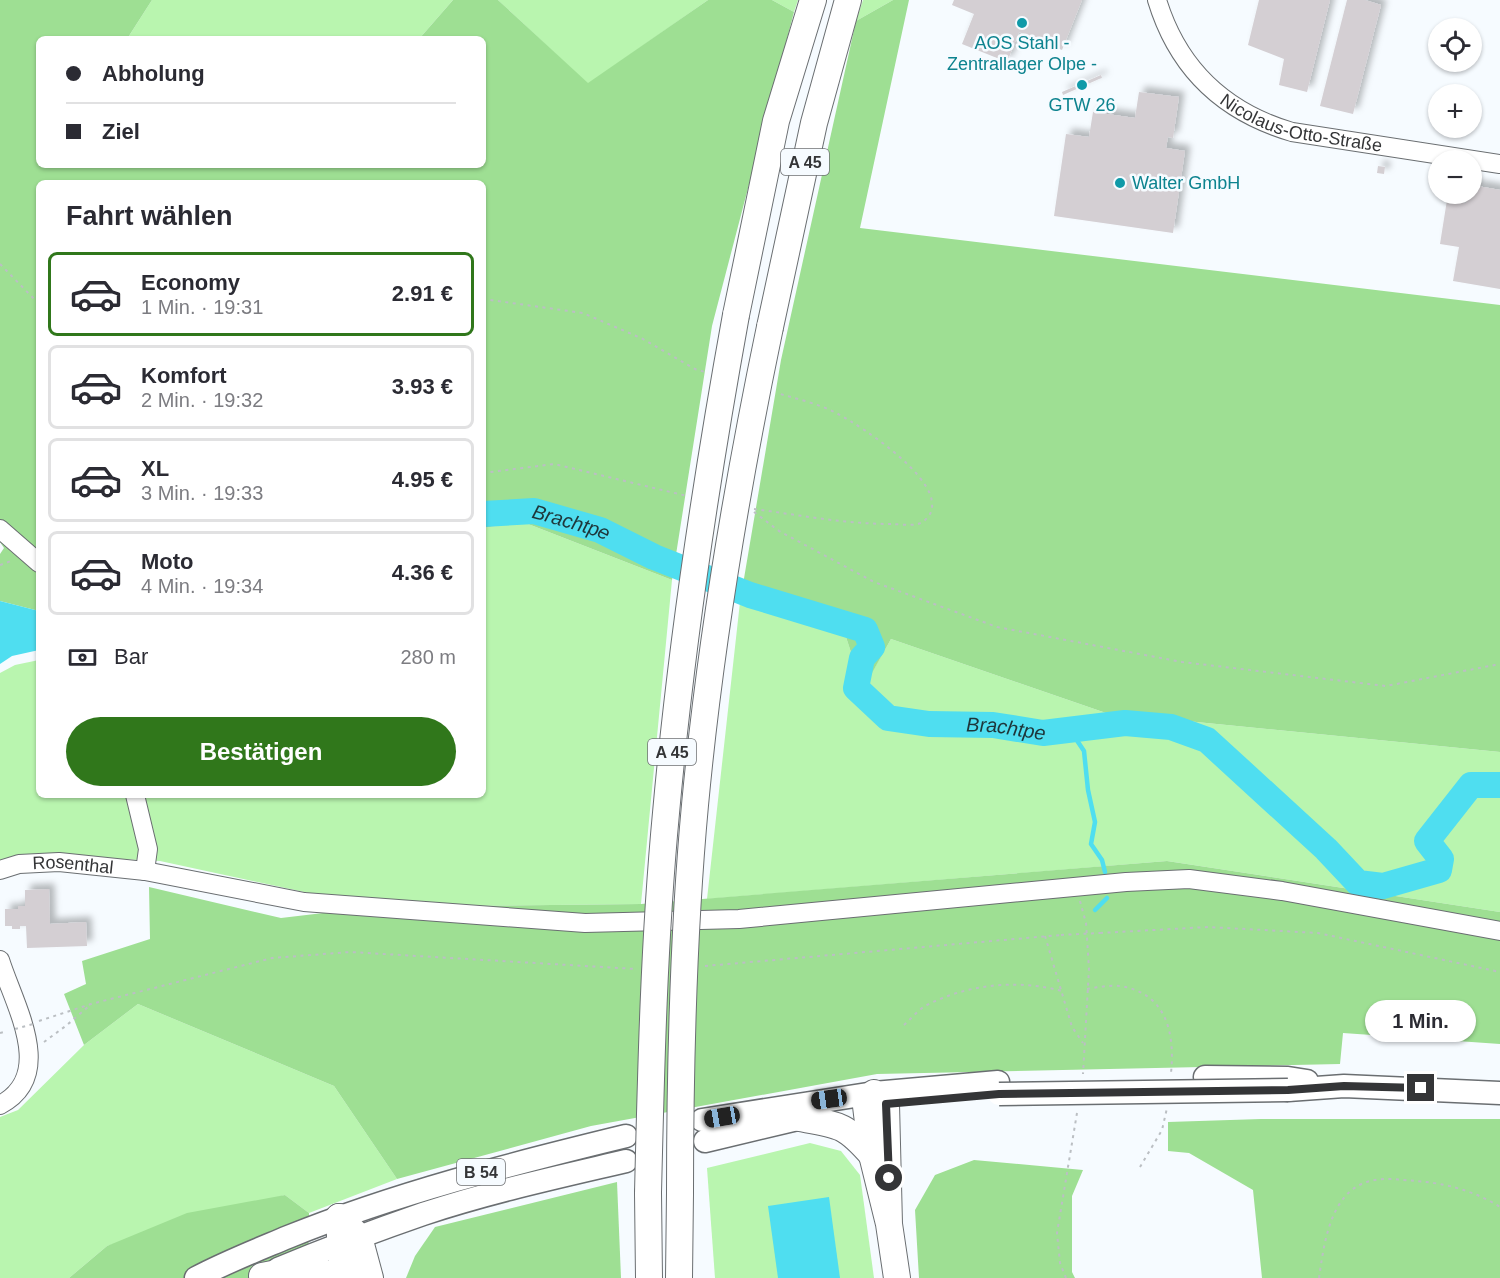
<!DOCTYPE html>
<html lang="de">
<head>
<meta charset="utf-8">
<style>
  :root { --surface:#fff; --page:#f2f2f3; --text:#2b2b33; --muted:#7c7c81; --line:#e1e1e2; --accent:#30771b }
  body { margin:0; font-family:Arial,sans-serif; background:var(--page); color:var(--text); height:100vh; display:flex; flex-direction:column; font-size:22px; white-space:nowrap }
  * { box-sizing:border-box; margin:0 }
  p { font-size:20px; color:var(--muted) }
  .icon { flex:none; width:33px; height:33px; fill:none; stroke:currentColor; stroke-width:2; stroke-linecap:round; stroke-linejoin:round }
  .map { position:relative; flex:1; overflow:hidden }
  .drawer { position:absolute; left:36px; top:180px; width:450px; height:618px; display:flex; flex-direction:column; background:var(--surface); border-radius:9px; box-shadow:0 2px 4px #0004 }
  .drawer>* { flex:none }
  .top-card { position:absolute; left:36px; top:36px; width:450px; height:132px; border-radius:9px; box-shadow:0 2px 4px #0004; display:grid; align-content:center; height:132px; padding:0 30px; background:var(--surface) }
  .tools { position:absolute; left:1428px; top:18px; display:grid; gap:12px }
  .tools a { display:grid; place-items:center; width:54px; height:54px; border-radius:50%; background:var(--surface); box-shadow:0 2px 4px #0004; font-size:30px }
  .end { position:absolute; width:27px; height:27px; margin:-14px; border:8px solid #343537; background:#fff; box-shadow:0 0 0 3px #fff }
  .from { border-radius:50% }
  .bubble { position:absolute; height:42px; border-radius:21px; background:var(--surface); box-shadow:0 2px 4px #0004; font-size:20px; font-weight:600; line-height:42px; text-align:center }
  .car { position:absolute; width:18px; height:36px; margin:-18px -9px; border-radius:8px; box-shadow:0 0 4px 2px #0007; background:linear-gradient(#222 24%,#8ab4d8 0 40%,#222 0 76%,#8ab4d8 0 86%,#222 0) }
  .top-card b { display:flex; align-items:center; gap:21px; height:57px; font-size:22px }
  .top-card b+b { border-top:2px solid var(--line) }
  .top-card i { width:15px; height:15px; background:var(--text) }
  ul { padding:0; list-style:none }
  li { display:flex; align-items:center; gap:18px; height:84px; margin:0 12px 9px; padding:0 18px; border:3px solid var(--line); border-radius:9px }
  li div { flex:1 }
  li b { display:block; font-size:22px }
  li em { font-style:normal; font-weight:600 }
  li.active { border-color:var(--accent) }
  li>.icon { width:54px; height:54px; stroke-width:1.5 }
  h2 { padding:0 30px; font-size:27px; line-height:72px }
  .pay { display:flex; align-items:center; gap:15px; height:66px; padding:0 30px; font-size:22px }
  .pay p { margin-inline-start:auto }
  .primary-button { display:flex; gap:12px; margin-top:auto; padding:12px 30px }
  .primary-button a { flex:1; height:69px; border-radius:36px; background:var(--accent); color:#fff; font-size:24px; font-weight:600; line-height:69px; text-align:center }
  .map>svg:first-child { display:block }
  .green { fill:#b9f5af }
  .forest { fill:#9edf93 }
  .water { fill:#4fdef0 }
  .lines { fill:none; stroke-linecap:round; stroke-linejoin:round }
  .stream { stroke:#4fdef0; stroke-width:4.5 }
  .river { stroke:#4fdef0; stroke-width:26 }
  .building { fill:#d4cfd3; filter:url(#shadow) }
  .minor-casing { stroke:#6a6e71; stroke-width:20 }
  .major-casing { stroke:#6a6e71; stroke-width:25 }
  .highway-casing { stroke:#6a6e71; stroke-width:28 }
  .path { stroke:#bbbfc3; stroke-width:2; stroke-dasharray:3 4.5; stroke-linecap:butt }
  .minor { stroke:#fff; stroke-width:18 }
  .major { stroke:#fff; stroke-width:22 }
  .highway { stroke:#fff; stroke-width:26 }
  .major-bridge-casing { stroke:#6a6e71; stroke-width:25; stroke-linecap:butt }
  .highway-bridge-casing { stroke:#6a6e71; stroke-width:28; stroke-linecap:butt }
  .path-bridge { stroke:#bbbfc3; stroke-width:2; stroke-dasharray:3 4.5; stroke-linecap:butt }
  .major-bridge { stroke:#fff; stroke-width:22 }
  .highway-bridge { stroke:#fff; stroke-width:26 }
  .route { stroke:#343537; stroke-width:8 }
  .culture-dot { fill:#0f9aa8; stroke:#f6fbff; stroke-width:2 }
  .labels { text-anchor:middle; stroke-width:5; stroke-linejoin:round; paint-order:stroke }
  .shield { fill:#f6fbff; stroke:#6e7073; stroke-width:1.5 }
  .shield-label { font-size:16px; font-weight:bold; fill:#343537 }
  .culture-label { font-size:18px; fill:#0d838f; stroke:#f6fbff }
  .street-label { font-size:18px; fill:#343537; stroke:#f6fbff }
  .water-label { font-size:20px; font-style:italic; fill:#1e363a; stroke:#f6fbff }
</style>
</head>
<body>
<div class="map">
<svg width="1500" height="1278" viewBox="0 0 1500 1278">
  <defs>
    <filter id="shadow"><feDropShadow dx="5.5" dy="-5.5" stdDeviation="3" flood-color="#0004"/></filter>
  </defs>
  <rect width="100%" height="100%" fill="#f6fbff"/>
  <!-- green -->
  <g class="green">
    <path d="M 152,0 L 453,0 L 419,39 L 127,39 Z"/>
    <path d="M 498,0 L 708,0 L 588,84 Z"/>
    <path d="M 772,0 L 798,0 L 794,12 Z"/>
    <path d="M 863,0 L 893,0 L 856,21 Z"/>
    <path d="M 523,522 L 672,580 L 641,904 L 374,907 L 160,861 L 79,857 L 0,866 L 0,673 L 15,665 L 39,660 L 39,795 L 483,795 L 483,528 Z"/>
    <path d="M 740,602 L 846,637 L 863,688 L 891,639 L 1106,713 L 1500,752 L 1500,912 L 1167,861 L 707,899 Z"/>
    <path d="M 138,1004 L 334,1086 L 397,1179 L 309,1213 L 285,1195 L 107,1246 L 69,1278 L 0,1278 L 0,1117 L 18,1110 L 84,1045 Z"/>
    <path d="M 810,1143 L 841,1151 L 860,1175 L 874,1278 L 715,1278 L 707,1168 Z"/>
  </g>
  <!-- forest -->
  <g class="forest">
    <path d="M 0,0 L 152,0 L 127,39 L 39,39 L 39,165 L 483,165 L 483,39 L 419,39 L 453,0 L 498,0 L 588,83 L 708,0 L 772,0 L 794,12 L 712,326 L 672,580 L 523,522 L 483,528 L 483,183 L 39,183 L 39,611 L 0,601 L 0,554 L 4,548 L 0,542 Z"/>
    <path d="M 893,0 L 909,0 L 860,228 L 1500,305 L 1500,752 L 1106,713 L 891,639 L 863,689 L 846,637 L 740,602 L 781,360 L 856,21 Z"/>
    <path d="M 1167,861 L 1500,912 L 1500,1044 L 1343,1033 L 1340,1064 L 877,1074 L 591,1126 L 397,1179 L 334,1086 L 138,1004 L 84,1045 L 64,994 L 86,984 L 82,961 L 150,939 L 149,887 L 281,918 L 374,907 L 641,904 Z"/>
    <path d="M 1261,1119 L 1500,1119 L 1500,1278 L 1262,1278 L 1253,1190 L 1189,1153 L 1168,1151 L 1168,1122 Z"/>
    <path d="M 974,1160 L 1083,1170 L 1072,1196 L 1072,1272 L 1075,1278 L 919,1278 L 915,1210 L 935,1175 Z"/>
    <path d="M 617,1182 L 621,1278 L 406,1278 L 415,1256 L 435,1227 Z"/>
    <path d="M 285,1195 L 309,1213 L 308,1278 L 69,1278 L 107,1246 L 187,1213 Z"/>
  </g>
  <!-- water -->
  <g class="water">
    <path d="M 0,601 L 39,611 L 39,650 L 12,656 L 0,664 Z"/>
    <path d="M 829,1197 L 840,1278 L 778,1278 L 768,1206 Z"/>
  </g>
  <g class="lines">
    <!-- stream -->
    <g class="stream">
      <path d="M 1070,730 L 1084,751 L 1088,790 L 1095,822 L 1091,844 L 1102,860 L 1105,872"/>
      <path d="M 1095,910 L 1107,898"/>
    </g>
    <!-- river -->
    <path class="river" id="s1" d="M 483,514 L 534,511 L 600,530 L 654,557 L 750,595 L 865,630 L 872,647 L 862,658 L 856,688 L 888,718 L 929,724 L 993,725 L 1043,733 L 1125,723 L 1171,727 L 1207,740 L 1326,849 L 1358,883 L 1383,886 L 1439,870 L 1441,859 L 1427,841 L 1471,785 L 1500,785"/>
  </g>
  <!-- building -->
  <g class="building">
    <path d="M 954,0 L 1082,0 L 1062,50 L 1019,32 L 1007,62 L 962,44 L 974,14 L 952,5 Z"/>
    <path d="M 1259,0 L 1330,0 L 1307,92 L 1279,85 L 1284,59 L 1248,45 Z"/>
    <path d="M 1347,0 L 1365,0 L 1381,5 L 1353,114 L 1320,106 Z"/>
    <path d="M 1101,75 L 1102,78 L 1099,79 L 1063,95 L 1062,92 Z"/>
    <path d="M 1139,92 L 1179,97 L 1173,138 L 1168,137 L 1166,148 L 1185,151 L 1173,233 L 1054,216 L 1066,134 L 1089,137 L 1093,112 L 1135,118 Z"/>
    <path d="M 1378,166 L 1385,167 L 1384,174 L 1377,173 Z"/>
    <path d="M 1472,185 L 1500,190 L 1500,289 L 1453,281 L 1459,247 L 1440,244 L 1447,200 L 1466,203 L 1468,194 L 1472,194 Z"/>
    <path d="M 49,889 L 50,924 L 86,922 L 87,946 L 27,948 L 26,926 L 20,926 L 20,929 L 12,929 L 12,926 L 5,926 L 5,909 L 18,909 L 18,906 L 25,906 L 25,890 Z"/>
  </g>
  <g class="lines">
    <!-- minor casing -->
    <g class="minor-casing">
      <g id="minor">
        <path id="s2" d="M 1157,0 C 1178,69 1224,112 1292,132 L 1500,164"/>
        <path d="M 0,529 L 39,563"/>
        <path d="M 135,795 L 148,849 L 145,871"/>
        <path id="s3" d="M 0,870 L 19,864 L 59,862 L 145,871 L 304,902 L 585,923 L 739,919 L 1126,882 L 1189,879 L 1282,891 L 1500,931"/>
        <path d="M 0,960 C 14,1005 57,1075 0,1105"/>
      </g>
    </g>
    <!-- major casing -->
    <g class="major-casing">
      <g id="major">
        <path d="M 1205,1077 L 1288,1078 L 1307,1081"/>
        <path d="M 1288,1090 L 1344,1086 L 1500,1093"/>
        <path d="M 702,1120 L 874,1093 L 998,1082"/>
        <path d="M 705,1141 L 810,1116"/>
        <path d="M 278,1269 C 326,1249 374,1231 423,1214 C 489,1192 558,1177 626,1161"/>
        <path d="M 196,1278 C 226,1262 257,1250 288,1237 C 397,1193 511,1164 626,1136"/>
      </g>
    </g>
    <!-- highway casing -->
    <g class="highway-casing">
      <g id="highway">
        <path d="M 736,315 L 776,121 L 813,0"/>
        <path d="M 770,327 L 814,123 L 848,0"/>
        <path d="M 799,1118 C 839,1125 845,1124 872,1155"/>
        <path d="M 648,1193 L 649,1278"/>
        <path d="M 339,1217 L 359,1237 L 370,1278"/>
        <path d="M 339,1217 L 341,1255 L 346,1278"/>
        <path d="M 889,1224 L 886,1104 L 874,1093 L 866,1106 L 872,1155 L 889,1224 L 897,1278"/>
        <path d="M 262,1276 C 287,1271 312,1264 336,1278"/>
        <path d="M 679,1278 L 680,1193"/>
      </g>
    </g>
    <!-- path -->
    <g class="path">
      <path d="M 0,264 L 39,304"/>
      <path d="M 483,299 L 583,313 L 643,339 L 695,369 L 705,372"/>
      <path d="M 483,473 L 554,464 L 687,496"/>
      <path d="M 754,509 C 799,515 845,524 891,524 C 899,524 910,526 918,524 C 925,522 932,514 932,507 C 936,476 863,427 838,414 C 820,404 797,399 777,393"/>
      <path d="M 754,512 L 779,531 L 874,582 L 997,627 L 1182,662 L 1386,686 L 1500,664"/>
      <path d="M 0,565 L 11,561"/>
      <path d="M 1080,901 L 1086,923 L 1089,969 L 1083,1074"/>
      <path d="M 1100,933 L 1208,927 L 1318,933 L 1500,972"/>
      <path d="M 1045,936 L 1072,1027 L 1083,1043"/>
      <path d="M 705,966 L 1061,935"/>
      <path d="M 1087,989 C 1098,987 1110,985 1120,986 C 1167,993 1175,1034 1171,1073"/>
      <path d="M 39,1021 L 91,1004 L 272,958 L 350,952 L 636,969"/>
      <path d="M 904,1025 C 911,1019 917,1011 925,1006 C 967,984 1017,979 1062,991"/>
      <path d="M 0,1033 L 7,1031"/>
      <path d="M 44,1042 L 67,1025 L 89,1006"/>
      <path d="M 1140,1167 L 1162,1130 L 1167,1108"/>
      <path d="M 1066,1278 L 1060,1263 L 1057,1233 L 1077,1113"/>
      <path d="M 1319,1278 C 1324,1244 1330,1191 1370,1181 C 1385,1177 1401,1180 1416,1181 C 1445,1183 1475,1191 1500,1207"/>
    </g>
    <!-- minor -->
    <use href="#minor" class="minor"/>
    <!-- major -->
    <use href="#major" class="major"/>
    <!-- highway -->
    <use href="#highway" class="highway"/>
    <!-- major-bridge casing -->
    <g class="major-bridge-casing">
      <path id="major-bridge" d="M 999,1094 L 1288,1090"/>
    </g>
    <!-- highway-bridge casing -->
    <g class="highway-bridge-casing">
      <g id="highway-bridge">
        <path d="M 648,1193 C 651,1067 654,940 666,813 C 681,646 706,480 736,315"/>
        <path d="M 680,1193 C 680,1064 683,934 695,805 C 710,644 737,485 770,327"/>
      </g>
    </g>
    <!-- path-bridge -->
    <g class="path-bridge">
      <path d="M 1061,935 L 1100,933"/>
      <path d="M 15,1029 L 33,1024"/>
    </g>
    <!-- major-bridge -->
    <use href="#major-bridge" class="major-bridge"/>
    <!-- highway-bridge -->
    <use href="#highway-bridge" class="highway-bridge"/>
  </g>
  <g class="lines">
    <!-- route -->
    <path class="route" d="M 889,1178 L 886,1104 L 999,1094 L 1288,1090 L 1344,1086 L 1421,1088"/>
  </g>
  <!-- markers -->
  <g class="culture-dot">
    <circle cx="1022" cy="23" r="6"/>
    <circle cx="1082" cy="85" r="6"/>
    <circle cx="1120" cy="183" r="6"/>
  </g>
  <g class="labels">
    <!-- shield labels -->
    <g class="shield">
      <rect x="781" y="149" width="48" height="26" rx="4.5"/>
      <rect x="648" y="739" width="48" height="26" rx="4.5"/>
      <rect x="457" y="1159" width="48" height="26" rx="4.5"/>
    </g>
    <g class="shield-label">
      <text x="805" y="168">A 45</text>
      <text x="672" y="758">A 45</text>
      <text x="481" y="1178">B 54</text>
    </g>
    <!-- culture labels -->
    <g class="culture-label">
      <text x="1022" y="49">AOS Stahl -<tspan x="1022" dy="21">Zentrallager Olpe -</tspan></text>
      <text x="1082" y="111">GTW 26</text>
      <text x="1132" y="189" text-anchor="start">Walter GmbH</text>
    </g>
    <!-- street labels -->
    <g class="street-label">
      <text dy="6" stroke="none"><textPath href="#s2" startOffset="204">Nicolaus-Otto-Straße</textPath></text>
      <text dy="6" stroke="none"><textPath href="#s3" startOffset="74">Rosenthal</textPath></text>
    </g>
    <!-- water labels -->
    <g class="water-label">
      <text dy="7" stroke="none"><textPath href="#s1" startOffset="90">Brachtpe</textPath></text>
      <text dy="7" stroke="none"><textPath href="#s1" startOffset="630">Brachtpe</textPath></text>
    </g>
  </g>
</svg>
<div class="tools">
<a><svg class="icon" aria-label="locate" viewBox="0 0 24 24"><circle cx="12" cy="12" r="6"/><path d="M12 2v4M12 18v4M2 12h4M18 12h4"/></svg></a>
<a>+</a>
<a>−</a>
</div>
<i class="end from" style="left:889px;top:1178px"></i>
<i class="end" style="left:1421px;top:1088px"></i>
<div class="bubble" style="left:1365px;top:1000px;width:111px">1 Min.</div>
<i class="car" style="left:829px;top:1099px;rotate:262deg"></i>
<i class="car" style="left:722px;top:1117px;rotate:260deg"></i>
<div class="top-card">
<b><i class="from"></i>Abholung</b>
<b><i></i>Ziel</b>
</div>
<section class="drawer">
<h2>Fahrt wählen</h2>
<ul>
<li class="active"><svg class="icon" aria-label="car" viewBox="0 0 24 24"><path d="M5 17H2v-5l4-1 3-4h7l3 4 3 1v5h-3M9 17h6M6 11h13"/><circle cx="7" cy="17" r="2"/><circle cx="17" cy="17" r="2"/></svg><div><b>Economy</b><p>1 Min. · 19:31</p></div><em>2.91 €</em></li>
<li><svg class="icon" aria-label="car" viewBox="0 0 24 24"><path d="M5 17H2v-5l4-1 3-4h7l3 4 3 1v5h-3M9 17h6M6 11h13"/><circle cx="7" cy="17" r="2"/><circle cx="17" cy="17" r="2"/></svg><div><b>Komfort</b><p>2 Min. · 19:32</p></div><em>3.93 €</em></li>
<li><svg class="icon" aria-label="car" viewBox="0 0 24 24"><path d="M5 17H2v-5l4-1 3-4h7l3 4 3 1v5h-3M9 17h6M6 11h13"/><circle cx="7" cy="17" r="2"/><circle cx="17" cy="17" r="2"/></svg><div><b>XL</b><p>3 Min. · 19:33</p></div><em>4.95 €</em></li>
<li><svg class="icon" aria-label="car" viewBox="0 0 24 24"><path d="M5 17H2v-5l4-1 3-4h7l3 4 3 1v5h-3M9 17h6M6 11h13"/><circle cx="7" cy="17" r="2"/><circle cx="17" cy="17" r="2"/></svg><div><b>Moto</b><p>4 Min. · 19:34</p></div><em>4.36 €</em></li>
</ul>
<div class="pay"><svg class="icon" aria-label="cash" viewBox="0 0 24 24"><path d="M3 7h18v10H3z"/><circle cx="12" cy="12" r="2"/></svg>Bar<p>280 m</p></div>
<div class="primary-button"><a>Bestätigen</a></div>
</section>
</div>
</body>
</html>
